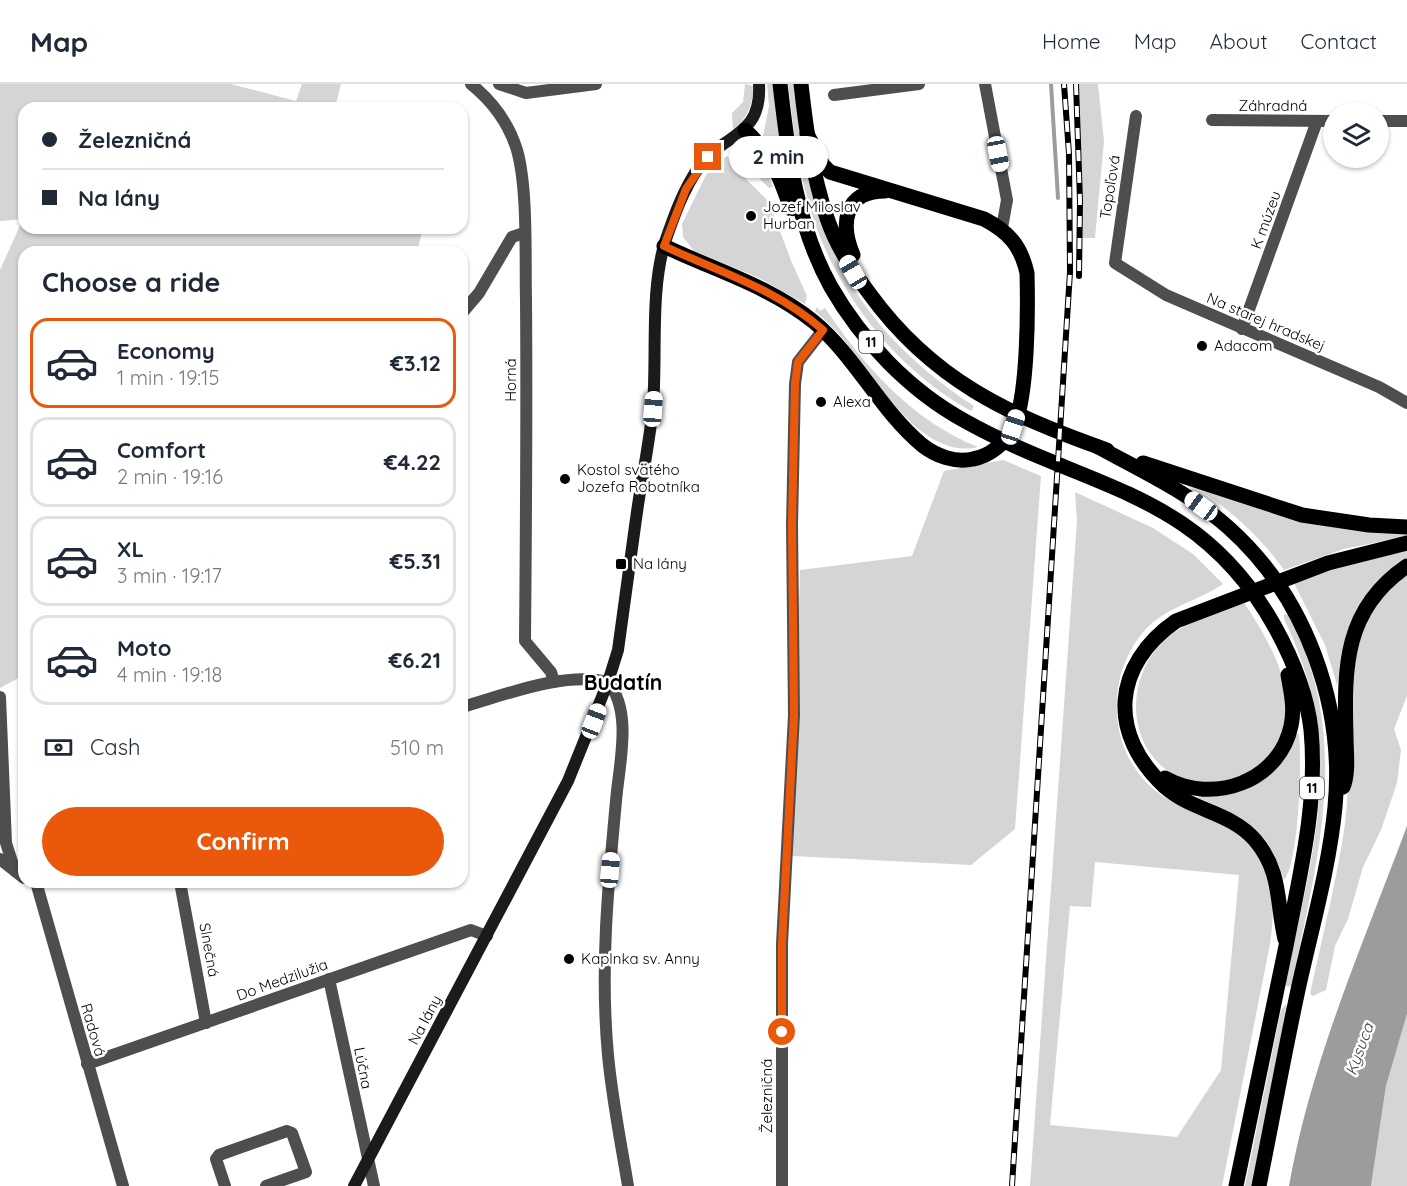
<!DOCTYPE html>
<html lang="en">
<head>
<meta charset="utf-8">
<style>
  :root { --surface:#fff; --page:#f2f2f3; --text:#1f2937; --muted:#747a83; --line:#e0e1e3; --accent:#ea580c }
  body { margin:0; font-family:Quicksand,sans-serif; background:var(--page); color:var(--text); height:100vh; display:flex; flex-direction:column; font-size:22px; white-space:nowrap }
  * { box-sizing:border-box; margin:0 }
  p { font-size:20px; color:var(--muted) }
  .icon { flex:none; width:33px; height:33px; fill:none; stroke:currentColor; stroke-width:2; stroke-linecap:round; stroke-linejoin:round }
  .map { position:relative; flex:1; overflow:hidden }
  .sheet { position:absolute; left:18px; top:162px; width:450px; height:642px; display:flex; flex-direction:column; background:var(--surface); border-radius:18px; box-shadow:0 2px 4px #0004 }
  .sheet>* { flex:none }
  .banner { position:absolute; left:18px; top:18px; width:450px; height:132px; border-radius:18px; box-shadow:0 2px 4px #0004; display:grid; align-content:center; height:132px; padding:0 24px; background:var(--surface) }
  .fabs { position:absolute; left:1323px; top:18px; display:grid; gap:12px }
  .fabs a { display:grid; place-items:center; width:66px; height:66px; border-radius:50%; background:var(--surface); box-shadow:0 2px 4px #0004; font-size:30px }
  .end { position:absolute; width:27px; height:27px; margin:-14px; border:8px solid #ea580c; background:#fff; box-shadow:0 0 0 3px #fff }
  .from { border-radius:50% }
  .bubble { position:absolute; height:42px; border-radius:21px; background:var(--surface); box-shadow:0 2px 4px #0004; font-size:20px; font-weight:800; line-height:42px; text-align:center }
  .car { position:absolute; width:18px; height:36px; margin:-18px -9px; border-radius:8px; box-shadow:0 0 4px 2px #0007; background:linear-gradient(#fff 24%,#345 0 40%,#fff 0 76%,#345 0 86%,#fff 0) }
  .banner b { display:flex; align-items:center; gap:21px; height:57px; font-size:22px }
  .banner b+b { border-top:2px solid var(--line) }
  .banner i { width:15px; height:15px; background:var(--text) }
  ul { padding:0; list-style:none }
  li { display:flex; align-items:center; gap:18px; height:90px; margin:0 12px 9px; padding:0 12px; border:3px solid var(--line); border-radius:18px }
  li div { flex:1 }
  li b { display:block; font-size:22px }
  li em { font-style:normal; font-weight:800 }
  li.on { border-color:var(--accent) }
  li>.icon { width:54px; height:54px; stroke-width:1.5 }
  h2 { padding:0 24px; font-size:27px; line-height:72px }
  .pay { display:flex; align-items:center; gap:15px; height:66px; padding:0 24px; font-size:22px }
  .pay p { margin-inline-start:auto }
  .cta { display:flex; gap:12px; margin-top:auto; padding:12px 24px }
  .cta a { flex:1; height:69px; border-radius:36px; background:var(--accent); color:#fff; font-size:24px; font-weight:800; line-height:69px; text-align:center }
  header { display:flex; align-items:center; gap:36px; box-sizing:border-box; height:84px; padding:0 30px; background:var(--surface); border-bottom:2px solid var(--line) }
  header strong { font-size:28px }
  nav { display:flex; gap:33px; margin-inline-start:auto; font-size:21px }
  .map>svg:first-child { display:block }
  .green { fill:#d5d5d5; fill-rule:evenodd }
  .water { fill:#9c9c9c }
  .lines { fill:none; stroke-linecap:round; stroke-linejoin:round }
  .stream { stroke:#9c9c9c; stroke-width:4 }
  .street { stroke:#4e4e4e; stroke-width:12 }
  .secondary { stroke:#1b1b1b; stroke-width:12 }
  .primary { stroke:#000; stroke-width:15 }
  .rail-casing { stroke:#000; stroke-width:6 }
  .rail { stroke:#fff; stroke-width:4; stroke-dasharray:11; stroke-linecap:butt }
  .route { stroke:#ea580c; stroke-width:8 }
  .poi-dot { fill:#000; stroke:#fff; stroke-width:2 }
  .labels { text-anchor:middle; stroke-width:5; stroke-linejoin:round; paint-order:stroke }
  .shield { fill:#fff; stroke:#4c4c4c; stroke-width:1.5 }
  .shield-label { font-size:14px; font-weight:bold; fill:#000 }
  .street-label { font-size:15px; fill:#000; stroke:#fff }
  .poi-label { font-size:15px; fill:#000; stroke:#fff; text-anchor:start }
  .water-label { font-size:16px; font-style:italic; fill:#3d3d3d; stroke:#fff }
  .district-label { font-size:21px; font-weight:bold; fill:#000; stroke:#fff }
</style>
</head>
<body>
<header>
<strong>Map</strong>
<nav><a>Home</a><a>Map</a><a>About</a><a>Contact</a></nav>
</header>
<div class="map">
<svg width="1407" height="1102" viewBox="0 0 1407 1102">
  <rect width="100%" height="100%" fill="#fff"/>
  <!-- green -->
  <g class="green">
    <path d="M 0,0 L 231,0 L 296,17 L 302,0 L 341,0 L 335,24 L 24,24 L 24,144 L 423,144 L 417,168 L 24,168 L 24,591 L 0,604 L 0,186 L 23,135 L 0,137 Z"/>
    <path d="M 745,0 L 753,2 C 753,20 748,34 733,46 L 732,29 L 743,18 Z"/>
    <path d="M 767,0 L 773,0 L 783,80 L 763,52 L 769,22 Z"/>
    <path d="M 788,0 L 794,0 C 798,29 800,58 806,86 C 829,191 885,264 974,322 L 971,327 C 892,283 832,204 808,117 C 797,78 793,39 788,0 Z"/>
    <path d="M 1079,0 L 1098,0 L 1104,57 L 1095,154 L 1080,154 Z"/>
    <path d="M 748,66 L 761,71 L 773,103 L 769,104 L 744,79 L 739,67 Z"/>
    <path d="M 727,72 L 738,87 L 769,118 L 792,179 L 807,212 L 805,220 L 759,194 L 694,167 L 683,153 L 682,140 L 706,91 L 712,83 Z"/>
    <path d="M 817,223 L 820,227 L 825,224 C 865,283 911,336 978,363 C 922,377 875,294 844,256 C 836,246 825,236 815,227 Z"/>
    <path d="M 1003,376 L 1041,392 L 1015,745 L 971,781 L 792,772 L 800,486 L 912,472 L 944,387 Z"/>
    <path d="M 1196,403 L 1407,447 L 1407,452 L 1344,465 L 1284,486 C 1260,452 1230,426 1196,403 Z"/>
    <path d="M 1075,408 L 1153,444 L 1193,470 L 1223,500 C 1198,517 1166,523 1145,546 C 1104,592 1107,669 1157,708 C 1186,730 1226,733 1251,762 C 1276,791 1275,824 1270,860 L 1222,1102 L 1030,1102 L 1077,437 ZM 1095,778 L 1239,791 L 1221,986 L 1177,1053 L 1050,1041 L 1070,822 L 1091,823 Z"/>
    <path d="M 1407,466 L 1407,474 L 1375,502 L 1337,601 L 1325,561 L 1294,499 L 1351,478 Z"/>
    <path d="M 1407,489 L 1407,612 L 1394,645 L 1401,666 L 1397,699 L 1381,746 L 1363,783 L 1348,835 L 1335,862 L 1326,906 L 1313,912 L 1310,910 C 1322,853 1337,797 1345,740 C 1354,672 1337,580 1375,521 C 1383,508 1396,499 1407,489 Z"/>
    <path d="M 1243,517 C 1271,560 1301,608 1278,660 C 1272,673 1259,685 1246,690 C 1226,697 1209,702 1188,696 C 1129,679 1121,602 1160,561 C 1182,538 1214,528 1243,517 Z"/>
    <path d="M 1284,530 L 1288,531 C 1354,652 1317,774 1292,901 L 1289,903 L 1285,901 C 1313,766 1348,666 1284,535 Z"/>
    <path d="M 1296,649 L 1299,650 C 1302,677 1299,778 1284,796 C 1271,751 1240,730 1198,714 L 1199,711 C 1242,716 1283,692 1296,649 Z"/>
    <path d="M 1285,921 L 1288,923 L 1252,1102 L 1245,1102 L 1281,926 Z"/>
    <path d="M 1407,930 L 1407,1102 L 1371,1102 L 1386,1002 Z"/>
  </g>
  <!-- water -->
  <path class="water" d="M 1407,742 L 1407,930 L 1386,1002 L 1371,1102 L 1289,1102 C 1311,977 1363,860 1407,742 Z"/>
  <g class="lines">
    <!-- stream -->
    <path class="stream" d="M 1051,0 L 1058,114"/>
    <!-- street -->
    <g class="street">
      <path d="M 471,0 C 492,17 509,40 517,66 C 528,105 525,174 526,216 C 527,330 526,444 525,557 L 551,588 L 554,598"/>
      <path d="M 499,0 L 526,9 L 596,0"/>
      <path d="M 985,0 L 1007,116 L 1002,144"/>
      <path d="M 834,11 L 919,0"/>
      <path d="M 1136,32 L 1115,179 L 1166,211 L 1379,303 L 1407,319"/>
      <path d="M 1212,36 L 1334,37"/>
      <path d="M 1378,37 L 1407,37"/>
      <path d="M 462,229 L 479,209 L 512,153 L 524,149"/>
      <path d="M 1242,245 L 1317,37"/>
      <path d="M 0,613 L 6,759 L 15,787"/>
      <path d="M 462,623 C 505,611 564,587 608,598 C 633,628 619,680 616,717 C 608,802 600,886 608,971 C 612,1015 621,1059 628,1102"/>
      <path d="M 0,775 L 24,794"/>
      <path d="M 36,798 L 123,1102"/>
      <path d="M 180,798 L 206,939"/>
      <path d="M 329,895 L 374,1102"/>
      <path d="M 87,980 L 471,846 L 487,852"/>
      <path d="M 225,1102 L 216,1075 L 219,1071 L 287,1047 L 292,1049 L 306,1088 L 266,1102"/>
      <path d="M 782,1102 L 782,860 L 794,631 L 792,441 L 795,300 L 798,278 L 823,246"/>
    </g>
    <!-- secondary -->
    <path class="secondary" d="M 354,1102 L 568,697 L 608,598 L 618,566 C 625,517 631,469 638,421 C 643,388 650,355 653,322 C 657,270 650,207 665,158 C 674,132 683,106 699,83 C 723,49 762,54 759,0"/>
    <!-- primary -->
    <g class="primary">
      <path d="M 780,0 C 788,70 796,140 831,203 C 862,257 910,307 965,337 C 1088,406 1198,405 1275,543 C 1292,574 1307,610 1311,646 C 1318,719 1300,790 1286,862 C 1269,942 1252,1022 1236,1102"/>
      <path d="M 801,0 C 806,45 812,90 827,134 C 836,161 851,185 869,209 C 932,296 1008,331 1107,366"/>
      <path d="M 745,46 C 772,72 779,90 791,125"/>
      <path d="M 664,162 C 714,186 770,202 814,238 C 856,273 880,326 922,361 C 936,372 955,379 973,375 C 990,372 1006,359 1014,342 C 1028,310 1028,226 1027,189 C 1021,162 1009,148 984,135 L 830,88 L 823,81 L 807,50"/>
      <path d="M 853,171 C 840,140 844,107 885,107"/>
      <path d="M 1098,363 C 1143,387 1191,410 1229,444 C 1306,513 1345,622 1335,723 C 1329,785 1311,846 1298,906 C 1284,971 1272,1037 1259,1102"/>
      <path d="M 1143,379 L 1302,431 L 1369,441 L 1407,443"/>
      <path d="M 1165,694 C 1213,721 1279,698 1291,642 C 1295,624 1291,608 1288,591"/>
      <path d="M 1343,703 C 1349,689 1346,667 1346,652 C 1344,583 1344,525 1407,482"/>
      <path d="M 1285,855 C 1276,817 1282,788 1255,756 C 1231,728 1192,727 1165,703 C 1107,649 1113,581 1176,537 L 1328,479 L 1407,459"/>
    </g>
    <!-- rail casing -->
    <g class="rail-casing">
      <g id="rail">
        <path d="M 1076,0 L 1080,117 L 1079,192"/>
        <path d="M 1012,1102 L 1070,188 L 1069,70 L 1064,0"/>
      </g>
    </g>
    <!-- rail -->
    <use href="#rail" class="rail"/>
  </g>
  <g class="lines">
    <!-- route -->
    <path class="route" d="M 708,73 L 686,105 L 664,162 C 719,188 777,205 823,246 L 798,278 L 795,300 L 792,441 L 794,631 L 782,860 L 782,948"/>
  </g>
  <!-- markers -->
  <g class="poi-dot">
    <circle cx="751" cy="132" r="6"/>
    <circle cx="1202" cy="262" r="6"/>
    <circle cx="821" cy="318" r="6"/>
    <circle cx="565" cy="395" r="6"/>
    <rect x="615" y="474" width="12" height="12" rx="3"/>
    <circle cx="569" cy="875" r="6"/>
  </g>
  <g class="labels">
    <!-- shield labels -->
    <g class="shield">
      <rect x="859" y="247" width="24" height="22" rx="4.5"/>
      <rect x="1300" y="693" width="24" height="22" rx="4.5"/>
    </g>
    <g class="shield-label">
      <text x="871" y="263">11</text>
      <text x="1312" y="709">11</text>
    </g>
    <!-- street labels -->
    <g class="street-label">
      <text x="1273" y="27">Záhradná</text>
      <text transform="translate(1110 103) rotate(-81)" y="5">Topoľová</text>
      <text transform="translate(1266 136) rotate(-70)" y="5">K múzeu</text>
      <text transform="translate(1266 238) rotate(23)" y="5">Na starej hradskej</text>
      <text transform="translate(511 296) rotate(-90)" y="5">Horná</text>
      <text transform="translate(209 866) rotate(80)" y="5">Slnečná</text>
      <text transform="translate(282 896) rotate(-20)" y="5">Do Medzilužia</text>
      <text transform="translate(425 936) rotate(-62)" y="5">Na lány</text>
      <text transform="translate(93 946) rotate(74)" y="5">Radová</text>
      <text transform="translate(363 984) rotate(79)" y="5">Lúčna</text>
      <text transform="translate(767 1012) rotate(-90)" y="5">Železničná</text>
    </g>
    <!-- poi labels -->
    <g class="poi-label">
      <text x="763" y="128">Jozef Miloslav<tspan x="763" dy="17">Hurban</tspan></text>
      <text x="1214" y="267">Adacom</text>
      <text x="833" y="323">Alexa</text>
      <text x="577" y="391">Kostol svätého<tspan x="577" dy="17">Jozefa Robotníka</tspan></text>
      <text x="633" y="485">Na lány</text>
      <text x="581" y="880">Kaplnka sv. Anny</text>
    </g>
    <!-- water labels -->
    <g class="water-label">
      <text transform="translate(1359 965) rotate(-70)" y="6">Kysuca</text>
    </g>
    <!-- district labels -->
    <g class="district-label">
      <text x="623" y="606">Budatín</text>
    </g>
  </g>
</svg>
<div class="fabs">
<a><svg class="icon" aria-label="layers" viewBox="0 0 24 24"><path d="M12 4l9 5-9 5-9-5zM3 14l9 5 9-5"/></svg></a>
</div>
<i class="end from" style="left:782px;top:948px"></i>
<i class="end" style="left:708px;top:73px"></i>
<div class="bubble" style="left:729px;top:52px;width:99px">2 min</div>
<i class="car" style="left:998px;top:70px;rotate:169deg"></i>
<i class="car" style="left:853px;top:188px;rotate:330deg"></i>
<i class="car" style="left:653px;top:325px;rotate:4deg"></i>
<i class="car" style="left:1013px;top:343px;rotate:18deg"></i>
<i class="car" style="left:1201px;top:422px;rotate:306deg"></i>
<i class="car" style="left:594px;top:637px;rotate:21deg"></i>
<i class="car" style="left:610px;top:786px;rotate:5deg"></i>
<div class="banner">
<b><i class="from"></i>Železničná</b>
<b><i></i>Na lány</b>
</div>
<section class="sheet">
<h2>Choose a ride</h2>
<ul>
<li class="on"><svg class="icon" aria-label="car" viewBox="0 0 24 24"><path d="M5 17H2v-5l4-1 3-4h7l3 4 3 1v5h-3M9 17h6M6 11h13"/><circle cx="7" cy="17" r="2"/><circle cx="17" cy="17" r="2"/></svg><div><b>Economy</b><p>1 min · 19:15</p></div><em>€3.12</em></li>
<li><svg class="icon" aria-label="car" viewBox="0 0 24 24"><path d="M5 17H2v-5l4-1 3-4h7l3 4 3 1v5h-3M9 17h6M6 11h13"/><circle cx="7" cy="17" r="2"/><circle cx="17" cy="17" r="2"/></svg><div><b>Comfort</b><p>2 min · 19:16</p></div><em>€4.22</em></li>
<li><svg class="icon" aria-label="car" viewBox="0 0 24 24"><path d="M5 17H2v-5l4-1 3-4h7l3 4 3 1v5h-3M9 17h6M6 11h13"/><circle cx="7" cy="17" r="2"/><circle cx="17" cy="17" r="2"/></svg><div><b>XL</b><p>3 min · 19:17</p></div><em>€5.31</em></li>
<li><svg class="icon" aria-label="car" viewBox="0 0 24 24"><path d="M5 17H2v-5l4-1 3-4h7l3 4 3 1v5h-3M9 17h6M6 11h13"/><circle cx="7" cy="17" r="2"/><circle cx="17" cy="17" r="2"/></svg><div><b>Moto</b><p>4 min · 19:18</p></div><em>€6.21</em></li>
</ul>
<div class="pay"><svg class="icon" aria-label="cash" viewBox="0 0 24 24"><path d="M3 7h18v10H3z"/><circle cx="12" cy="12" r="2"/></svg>Cash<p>510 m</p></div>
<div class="cta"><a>Confirm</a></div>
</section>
</div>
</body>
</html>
